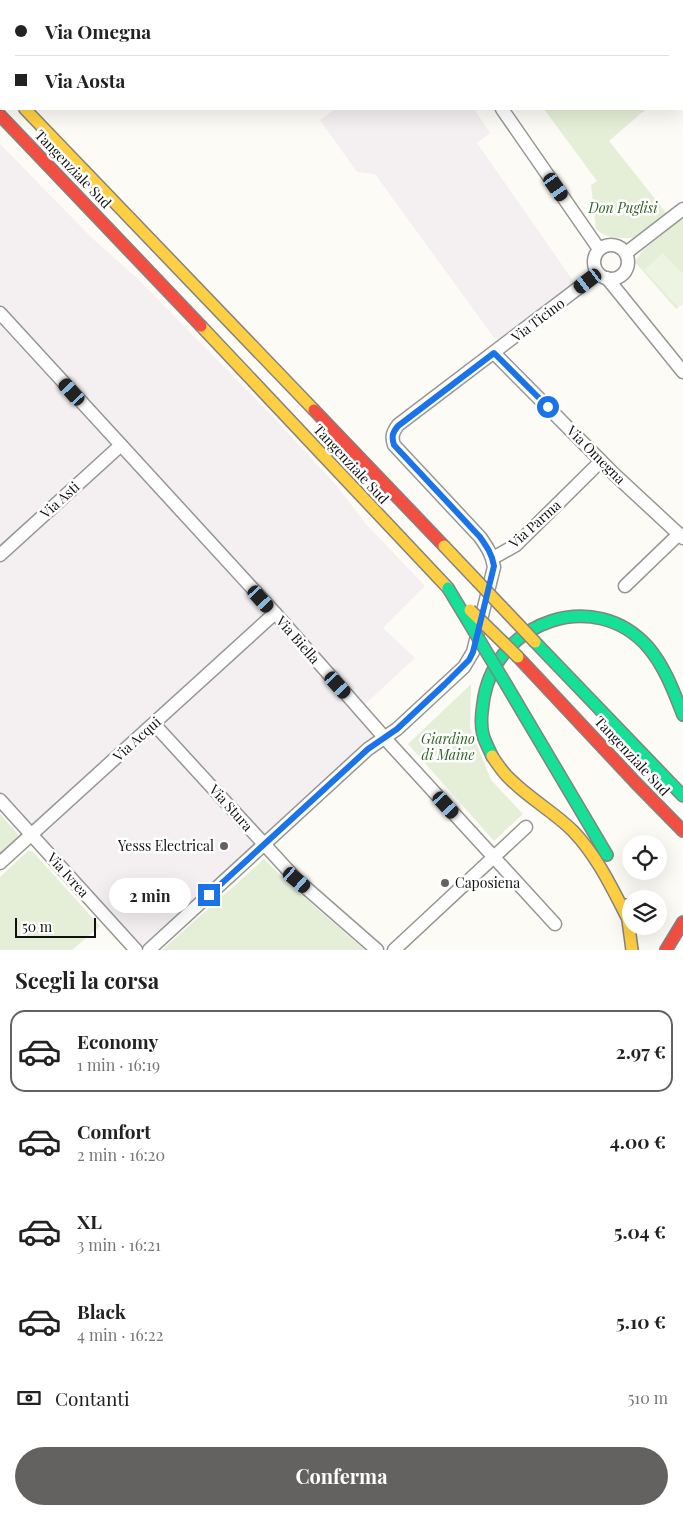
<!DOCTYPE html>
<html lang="it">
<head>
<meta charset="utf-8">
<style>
  :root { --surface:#fff; --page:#f6f6f6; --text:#222; --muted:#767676; --line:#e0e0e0; --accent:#636260 }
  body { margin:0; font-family:"Playfair Display",serif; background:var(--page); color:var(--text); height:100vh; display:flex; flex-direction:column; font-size:19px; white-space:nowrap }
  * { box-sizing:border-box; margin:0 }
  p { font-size:16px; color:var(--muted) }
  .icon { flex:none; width:28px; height:28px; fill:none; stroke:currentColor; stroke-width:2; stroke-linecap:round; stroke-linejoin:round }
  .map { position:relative; height:950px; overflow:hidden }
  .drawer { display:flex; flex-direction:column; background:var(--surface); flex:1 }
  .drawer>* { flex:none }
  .banner { position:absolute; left:0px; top:0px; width:684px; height:110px; box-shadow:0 5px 20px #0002; display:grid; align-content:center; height:110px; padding:0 15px; background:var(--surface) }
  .tools { position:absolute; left:622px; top:835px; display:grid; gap:10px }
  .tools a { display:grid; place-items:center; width:45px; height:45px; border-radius:50%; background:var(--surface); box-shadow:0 5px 20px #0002; font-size:25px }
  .scale { position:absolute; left:15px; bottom:12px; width:81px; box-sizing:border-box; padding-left:5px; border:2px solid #101010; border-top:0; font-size:14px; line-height:18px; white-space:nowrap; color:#101010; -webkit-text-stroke:4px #fff; paint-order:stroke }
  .end { position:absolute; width:22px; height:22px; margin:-11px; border:6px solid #1a73e8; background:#fff; box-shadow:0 0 0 2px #fff }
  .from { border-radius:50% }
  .bubble { position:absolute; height:35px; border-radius:18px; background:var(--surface); box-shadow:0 5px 20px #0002; font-size:16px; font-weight:700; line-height:35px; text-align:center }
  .car { position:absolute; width:15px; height:30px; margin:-15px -8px; border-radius:6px; box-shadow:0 0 4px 1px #0007; background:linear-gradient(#222 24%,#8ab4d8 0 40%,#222 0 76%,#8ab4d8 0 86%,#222 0) }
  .banner b { display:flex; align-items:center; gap:18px; height:48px; font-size:19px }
  .banner b+b { border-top:1px solid var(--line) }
  .banner i { width:12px; height:12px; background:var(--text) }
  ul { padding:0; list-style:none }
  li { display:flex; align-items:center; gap:15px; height:82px; margin:0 10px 8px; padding:0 5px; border:2px solid transparent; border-radius:15px }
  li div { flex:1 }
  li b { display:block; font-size:19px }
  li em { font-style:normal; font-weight:700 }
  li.selected { border-color:var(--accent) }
  li>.icon { width:45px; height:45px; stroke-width:1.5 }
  h2 { padding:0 15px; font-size:22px; line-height:60px }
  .pay { display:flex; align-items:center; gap:12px; height:55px; padding:0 15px; font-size:19px }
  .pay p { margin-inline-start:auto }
  .primary-button { display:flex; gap:10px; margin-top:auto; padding:10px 15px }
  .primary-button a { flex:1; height:58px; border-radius:30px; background:var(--accent); color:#fff; font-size:20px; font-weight:700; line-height:58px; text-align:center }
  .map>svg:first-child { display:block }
  .industrial { fill:#f4eff1 }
  .green { fill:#e5efd8 }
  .pitch { fill:#eef4e2 }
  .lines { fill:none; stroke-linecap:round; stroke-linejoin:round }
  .street-casing { stroke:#969694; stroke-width:15 }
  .fast-casing { stroke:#848381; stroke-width:14 }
  .slow-casing { stroke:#848381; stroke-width:14 }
  .jam-casing { stroke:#848381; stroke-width:14 }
  .street { stroke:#fffefe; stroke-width:12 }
  .fast { stroke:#16e098; stroke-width:11 }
  .slow { stroke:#ffcf43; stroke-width:11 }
  .jam { stroke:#f24e42; stroke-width:11 }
  .fast-bridge-casing { stroke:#848381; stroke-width:14; stroke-linecap:butt }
  .slow-bridge-casing { stroke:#848381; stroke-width:14; stroke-linecap:butt }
  .fast-bridge { stroke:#16e098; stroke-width:11 }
  .slow-bridge { stroke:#ffcf43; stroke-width:11 }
  .route { stroke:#1a73e8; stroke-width:6 }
  .poi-dot { fill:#636260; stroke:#fff; stroke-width:2 }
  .labels { text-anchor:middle; stroke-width:5; stroke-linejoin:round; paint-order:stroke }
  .street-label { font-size:14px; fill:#101010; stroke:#fff }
  .park-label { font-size:14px; font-style:italic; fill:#306226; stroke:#fff }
  .poi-label { font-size:14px; fill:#101010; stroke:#fff; text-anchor:end }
</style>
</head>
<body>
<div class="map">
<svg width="683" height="950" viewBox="0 0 683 950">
  <rect width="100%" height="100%" fill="#fcfbf6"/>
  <!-- industrial -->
  <g class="industrial">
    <path d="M 335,109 L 474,109 L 490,133 L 477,143 L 576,285 L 510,336 L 499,339 L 495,339 L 375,174 L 357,172 L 320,120 Z"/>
    <path d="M 0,144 L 91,237 L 138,279 L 274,418 L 336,485 L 366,524 L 425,586 L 383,628 L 415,658 L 362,707 L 384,733 L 145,950 L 136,950 L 0,806 Z"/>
  </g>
  <!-- green -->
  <g class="green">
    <path d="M 464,0 L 683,0 L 683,76 L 682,1 L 464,1 Z"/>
    <path d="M 544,109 L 646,109 L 609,141 L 667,214 L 633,238 C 620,238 606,239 596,229 L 591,185 L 597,181 Z"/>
    <path d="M 683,218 L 683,303 L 676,309 L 635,262 L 643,250 Z"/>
    <path d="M 471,684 L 470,728 L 491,780 L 523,814 L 494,841 L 408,744 Z"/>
    <path d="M 0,814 L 18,834 L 17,838 L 0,854 Z"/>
    <path d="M 28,851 L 32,851 L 100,926 L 72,950 L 0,950 L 0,877 Z"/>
    <path d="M 264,859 L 291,886 L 365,950 L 162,950 Z"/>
  </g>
  <!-- pitch -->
  <path class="pitch" d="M 663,253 L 683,274 L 683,302 L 678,307 L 644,270 Z"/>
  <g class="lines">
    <!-- street casing -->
    <g class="street-casing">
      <g id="street">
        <path d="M 408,0 L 409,1"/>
        <path d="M 456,0 L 456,1"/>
        <path d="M 502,109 L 599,249"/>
        <circle cx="611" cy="262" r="17"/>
        <path d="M 626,253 L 683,209"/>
        <path d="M 607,278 L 683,372"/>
        <path d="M 0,313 L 275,613 L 391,745 L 555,924"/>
        <path d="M 494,353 L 614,474 L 683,538"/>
        <path d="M 0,555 L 121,445"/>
        <path d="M 493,558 L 516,545 L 601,461"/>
        <path d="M 625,586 L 679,534"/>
        <path d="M 154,724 L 297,880 L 377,950"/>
        <path d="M 0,800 L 136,950"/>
        <path d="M 0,863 L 275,613"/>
        <path d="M 149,950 L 368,749 L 397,729 L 464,667 L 473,652 L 494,567 C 492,554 487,547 480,537 L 394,445 C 391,436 393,432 398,425 L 598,273"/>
        <path d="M 394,950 L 526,827"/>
      </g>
    </g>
    <!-- fast casing -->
    <g class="fast-casing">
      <g id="fast">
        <path d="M 0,74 L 1,77"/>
        <path d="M 535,642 L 683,796"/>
        <path d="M 507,686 L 607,855"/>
        <path d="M 492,756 C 489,749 485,742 483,735 C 480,723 482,710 484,697 C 498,621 595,587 648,647 C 665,667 674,692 683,715"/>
      </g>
    </g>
    <!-- slow casing -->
    <g class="slow-casing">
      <g id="slow">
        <path d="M 25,109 L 314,410"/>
        <path d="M 201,326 L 448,588"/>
        <path d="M 492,756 C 498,765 503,773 511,780 C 530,799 554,812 573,831 C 597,856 612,888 628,919"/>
        <path d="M 626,905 L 632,950"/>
      </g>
    </g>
    <!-- jam casing -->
    <g class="jam-casing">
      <g id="jam">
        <path d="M 0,115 L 201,326"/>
        <path d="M 314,410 L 444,546"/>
        <path d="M 518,657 L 635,782 L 683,831"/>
        <path d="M 666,950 L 683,922"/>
      </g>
    </g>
    <!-- street -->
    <use href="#street" class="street"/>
    <!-- fast -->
    <use href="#fast" class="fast"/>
    <!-- slow -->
    <use href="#slow" class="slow"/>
    <!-- jam -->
    <use href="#jam" class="jam"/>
    <!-- fast-bridge casing -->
    <g class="fast-bridge-casing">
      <path id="fast-bridge" d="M 448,588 L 507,686"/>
    </g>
    <!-- slow-bridge casing -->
    <g class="slow-bridge-casing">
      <g id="slow-bridge">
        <path d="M 444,546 L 535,642"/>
        <path d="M 470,610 L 518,657"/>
      </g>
    </g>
    <!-- fast-bridge -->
    <use href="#fast-bridge" class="fast-bridge"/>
    <!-- slow-bridge -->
    <use href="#slow-bridge" class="slow-bridge"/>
  </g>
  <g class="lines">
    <!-- route -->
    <path class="route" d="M 209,895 L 368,749 L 397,729 L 445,684 L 469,660 L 473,652 L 494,566 C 492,554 487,547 480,537 L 394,445 C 391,436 393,432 398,426 L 494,353 L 548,407"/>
  </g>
  <!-- markers -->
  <g class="poi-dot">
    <circle cx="224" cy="846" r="5"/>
    <circle cx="445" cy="883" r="5"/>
  </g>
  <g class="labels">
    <!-- street labels -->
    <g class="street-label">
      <text transform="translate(73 169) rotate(46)" y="5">Tangenziale Sud</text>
      <text transform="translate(538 320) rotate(-37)" y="5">Via Ticino</text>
      <text transform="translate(596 455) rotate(45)" y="5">Via Omegna</text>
      <text transform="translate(351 464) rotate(47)" y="5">Tangenziale Sud</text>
      <text transform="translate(60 500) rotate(-42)" y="5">Via Asti</text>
      <text transform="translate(535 524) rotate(-42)" y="5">Via Parma</text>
      <text transform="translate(298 640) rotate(49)" y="5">Via Biella</text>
      <text transform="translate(137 739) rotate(-42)" y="5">Via Acqui</text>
      <text transform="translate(632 756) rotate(47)" y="5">Tangenziale Sud</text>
      <text transform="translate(231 808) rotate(48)" y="5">Via Stura</text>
      <text transform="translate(68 875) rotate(48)" y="5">Via Ivrea</text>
    </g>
    <!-- park labels -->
    <g class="park-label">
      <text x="623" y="213">Don Puglisi</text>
      <text x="448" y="744">Giardino<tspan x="448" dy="16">di Maine</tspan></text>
    </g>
    <!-- poi labels -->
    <g class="poi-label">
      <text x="214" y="851">Yesss Electrical</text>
      <text x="455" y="888" text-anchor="start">Caposiena</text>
    </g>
  </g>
</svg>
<div class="tools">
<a><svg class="icon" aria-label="locate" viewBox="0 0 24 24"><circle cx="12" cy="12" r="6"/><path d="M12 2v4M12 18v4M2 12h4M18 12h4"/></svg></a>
<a><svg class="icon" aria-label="layers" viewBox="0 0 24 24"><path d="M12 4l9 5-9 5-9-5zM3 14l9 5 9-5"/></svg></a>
</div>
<div class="scale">50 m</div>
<i class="end from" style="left:548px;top:407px"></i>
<i class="end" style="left:209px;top:895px"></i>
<div class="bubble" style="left:109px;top:878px;width:82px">2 min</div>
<i class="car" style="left:556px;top:187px;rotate:145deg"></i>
<i class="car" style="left:588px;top:281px;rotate:233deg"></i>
<i class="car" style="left:72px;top:392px;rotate:318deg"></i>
<i class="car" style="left:261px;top:599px;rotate:138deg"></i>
<i class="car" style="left:338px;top:685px;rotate:138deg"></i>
<i class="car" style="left:446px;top:805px;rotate:138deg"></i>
<i class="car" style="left:297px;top:880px;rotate:131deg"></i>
<div class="banner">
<b><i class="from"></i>Via Omegna</b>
<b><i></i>Via Aosta</b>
</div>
</div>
<section class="drawer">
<h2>Scegli la corsa</h2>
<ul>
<li class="selected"><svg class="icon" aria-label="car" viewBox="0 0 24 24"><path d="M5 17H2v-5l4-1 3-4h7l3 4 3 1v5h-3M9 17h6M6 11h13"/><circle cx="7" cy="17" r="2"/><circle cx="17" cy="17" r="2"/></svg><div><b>Economy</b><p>1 min · 16:19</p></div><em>2.97 €</em></li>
<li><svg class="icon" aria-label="car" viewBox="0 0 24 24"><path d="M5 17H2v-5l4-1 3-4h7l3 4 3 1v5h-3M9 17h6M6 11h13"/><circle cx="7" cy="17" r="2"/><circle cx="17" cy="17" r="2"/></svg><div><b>Comfort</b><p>2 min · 16:20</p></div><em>4.00 €</em></li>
<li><svg class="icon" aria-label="car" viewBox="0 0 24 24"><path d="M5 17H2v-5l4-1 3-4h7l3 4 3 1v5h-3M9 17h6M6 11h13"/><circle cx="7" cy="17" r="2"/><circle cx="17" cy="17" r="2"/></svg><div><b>XL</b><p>3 min · 16:21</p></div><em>5.04 €</em></li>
<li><svg class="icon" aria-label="car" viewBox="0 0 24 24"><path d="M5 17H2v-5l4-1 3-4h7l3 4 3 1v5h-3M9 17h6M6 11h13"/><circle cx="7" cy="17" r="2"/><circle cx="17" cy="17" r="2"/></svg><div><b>Black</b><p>4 min · 16:22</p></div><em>5.10 €</em></li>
</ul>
<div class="pay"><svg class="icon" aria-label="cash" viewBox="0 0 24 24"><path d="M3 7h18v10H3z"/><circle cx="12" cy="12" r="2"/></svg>Contanti<p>510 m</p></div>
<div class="primary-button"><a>Conferma</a></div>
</section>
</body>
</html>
